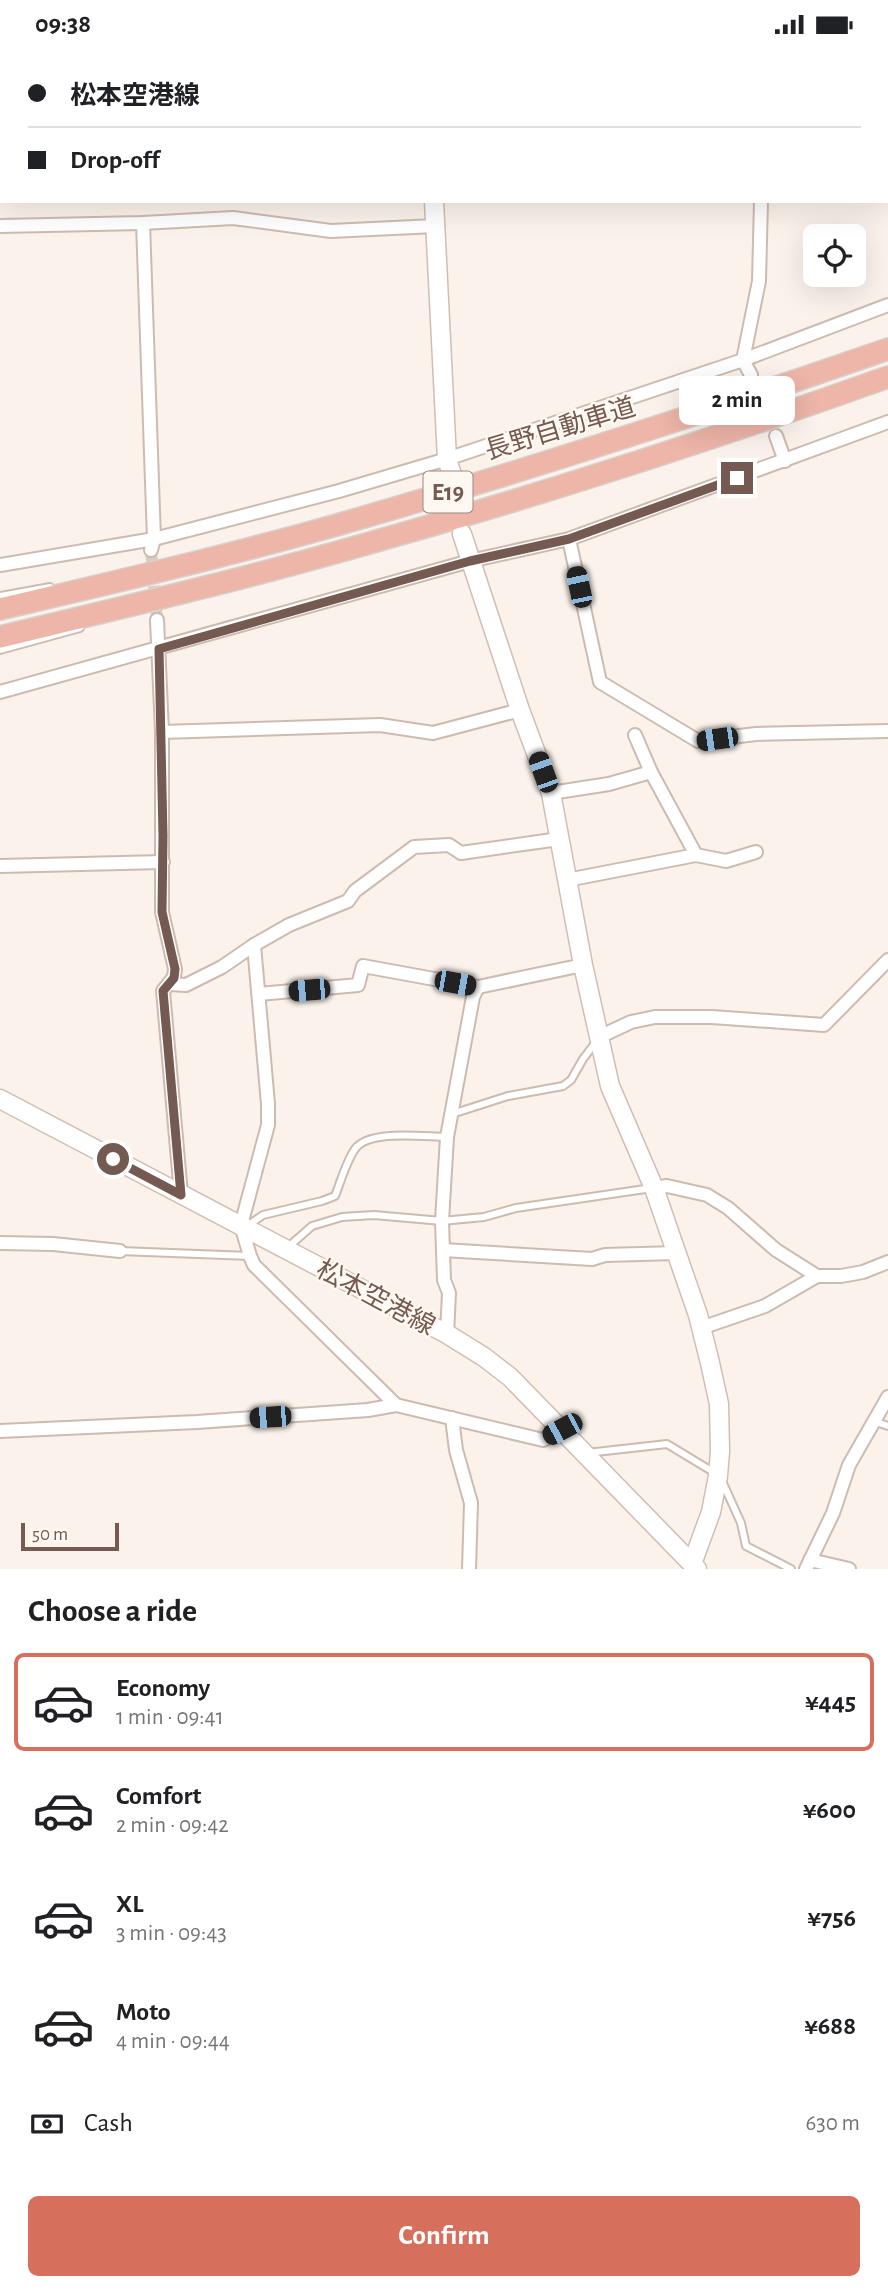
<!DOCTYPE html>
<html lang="en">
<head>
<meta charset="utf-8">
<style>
  :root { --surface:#fff; --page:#f6f6f6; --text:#202124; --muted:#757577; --line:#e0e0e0; --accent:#d76f5d }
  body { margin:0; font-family:"Alegreya Sans","Noto Sans JP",sans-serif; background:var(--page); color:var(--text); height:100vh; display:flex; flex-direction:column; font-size:26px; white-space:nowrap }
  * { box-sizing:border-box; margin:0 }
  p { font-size:23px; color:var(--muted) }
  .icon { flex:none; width:38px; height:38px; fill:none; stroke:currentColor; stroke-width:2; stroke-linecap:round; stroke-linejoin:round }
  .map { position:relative; height:1520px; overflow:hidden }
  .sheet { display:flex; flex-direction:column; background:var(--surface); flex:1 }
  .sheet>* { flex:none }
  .guide { position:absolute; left:0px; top:0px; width:889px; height:154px; box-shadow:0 7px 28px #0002; display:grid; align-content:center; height:154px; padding:0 28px; background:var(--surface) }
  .tools { position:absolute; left:803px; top:175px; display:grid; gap:14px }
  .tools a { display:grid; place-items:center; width:63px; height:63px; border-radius:10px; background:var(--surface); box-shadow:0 7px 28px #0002; font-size:35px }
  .scale { position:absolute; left:21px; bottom:18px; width:98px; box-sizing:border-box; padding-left:7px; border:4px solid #745a50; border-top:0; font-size:19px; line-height:24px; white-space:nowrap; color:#745a50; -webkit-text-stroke:5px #fdf8f1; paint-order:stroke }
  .end { position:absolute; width:32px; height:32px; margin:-16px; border:9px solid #745a50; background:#fff; box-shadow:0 0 0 4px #fff }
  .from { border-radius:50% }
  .bubble { position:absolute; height:49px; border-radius:10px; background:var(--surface); box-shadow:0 7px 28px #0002; font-size:23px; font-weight:700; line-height:49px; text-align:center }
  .car { position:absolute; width:21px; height:42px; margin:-21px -10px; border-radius:9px; box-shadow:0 0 5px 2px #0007; background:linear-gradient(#222 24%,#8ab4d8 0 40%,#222 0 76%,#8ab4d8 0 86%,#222 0) }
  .guide b { display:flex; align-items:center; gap:24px; height:66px; font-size:26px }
  .guide b+b { border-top:2px solid var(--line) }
  .guide i { width:18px; height:18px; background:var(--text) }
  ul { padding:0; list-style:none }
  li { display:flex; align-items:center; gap:21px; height:98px; margin:0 14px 10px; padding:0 14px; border:4px solid transparent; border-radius:10px }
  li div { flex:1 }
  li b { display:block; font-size:26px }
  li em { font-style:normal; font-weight:700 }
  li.selected { border-color:var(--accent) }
  li>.icon { width:63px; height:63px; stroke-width:1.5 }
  h2 { padding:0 28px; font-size:32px; line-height:84px }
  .pay { display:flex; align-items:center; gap:18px; height:77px; padding:0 28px; font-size:26px }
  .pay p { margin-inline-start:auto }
  .action { display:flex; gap:14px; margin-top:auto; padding:14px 28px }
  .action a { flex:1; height:80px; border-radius:10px; background:var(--accent); color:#fff; font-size:28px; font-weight:700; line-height:80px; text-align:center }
  .status { display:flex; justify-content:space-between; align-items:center; height:49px; padding:0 35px; background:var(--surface); direction:ltr }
  .status svg { height:19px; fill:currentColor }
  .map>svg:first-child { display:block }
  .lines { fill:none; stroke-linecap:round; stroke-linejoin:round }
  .street-tunnel { stroke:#d9cdc4; stroke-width:12; stroke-dasharray:12 6; stroke-linecap:butt }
  .lane-casing { stroke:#ccbbb1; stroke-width:10 }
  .street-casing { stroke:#ccbbb1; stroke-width:16 }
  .secondary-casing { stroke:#d1bdb2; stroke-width:21 }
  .highway-casing { stroke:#d8d1ce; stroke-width:24 }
  .lane { stroke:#fff; stroke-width:6 }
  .street { stroke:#fff; stroke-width:12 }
  .secondary { stroke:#fff; stroke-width:18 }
  .highway { stroke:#eeb5a9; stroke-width:21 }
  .route { stroke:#745a50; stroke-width:9 }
  .labels { text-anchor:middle; stroke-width:5; stroke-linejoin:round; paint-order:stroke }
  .shield { fill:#fdf8f1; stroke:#9d8980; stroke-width:2 }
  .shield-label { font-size:24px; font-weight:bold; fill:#745a50 }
  .street-label { font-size:26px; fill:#745a50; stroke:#fdf8f1 }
</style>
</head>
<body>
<div class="status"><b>09:38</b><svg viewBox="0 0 49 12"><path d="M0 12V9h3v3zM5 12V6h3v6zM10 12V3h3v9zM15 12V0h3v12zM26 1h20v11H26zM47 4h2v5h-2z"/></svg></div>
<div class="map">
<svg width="888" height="1520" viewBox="0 0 888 1520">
  <rect width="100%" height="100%" fill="#fbf3eb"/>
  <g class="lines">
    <!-- street-tunnel -->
    <g class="street-tunnel">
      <path d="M 751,326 L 771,374"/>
      <path d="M 151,501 L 157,571"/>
    </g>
    <!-- lane casing -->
    <g class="lane-casing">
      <g id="lane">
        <path d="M 0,547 L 50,538"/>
        <path d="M 0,601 L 80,579"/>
        <path d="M 452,1065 L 508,1047 L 563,1037 L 571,1031 L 583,1010 L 596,993"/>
        <path d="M 247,1177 L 263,1166 L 322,1152 L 335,1147 C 341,1132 346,1113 355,1100 C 369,1080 424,1088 447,1088"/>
        <path d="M 287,1199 L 312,1177 L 342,1168 L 374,1166 L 442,1172 L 484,1168 L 516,1159 L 652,1139"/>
        <path d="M 120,1202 L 250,1207"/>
        <path d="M 873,1372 L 888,1377"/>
        <path d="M 587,1404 L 667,1395 L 715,1424"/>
        <path d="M 722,1432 L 741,1474 L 746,1497 L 791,1520"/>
      </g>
    </g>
    <!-- street casing -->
    <g class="street-casing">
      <g id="street">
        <path d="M 650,0 L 656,2"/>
        <path d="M 790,0 L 790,2"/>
        <path d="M 887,52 L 888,52"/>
        <path d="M 143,174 L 154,490 L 151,501"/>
        <path d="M 0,177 L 143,174 L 233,169 L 331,182 L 435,177"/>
        <path d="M 751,326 L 743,311 L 759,232 L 761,152"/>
        <path d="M 776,387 L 785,412"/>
        <path d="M 569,490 L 600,633 L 698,692 L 756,685 L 888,682"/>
        <path d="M 0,516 L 154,490 L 339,442 L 447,410 L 743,311 L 888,256"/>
        <path d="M 157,571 L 162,683 L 162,863 L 175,920 L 174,928 L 163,942 L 181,1145"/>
        <path d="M 0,643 L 470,512 L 569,490 L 888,373"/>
        <path d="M 162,683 L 380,676 L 433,684 L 520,661"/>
        <path d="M 635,686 L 651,723 L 696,806 L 726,812 L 756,803"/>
        <path d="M 551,744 L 609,735 L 651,723"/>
        <path d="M 0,817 L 163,813"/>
        <path d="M 567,831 L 696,806"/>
        <path d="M 254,896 L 268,1055 L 268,1076 L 241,1176 L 250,1207 L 254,1216 L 396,1356"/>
        <path d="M 170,935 L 186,936 L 222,918 L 254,896 L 289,876 L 348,852 L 355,842 L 414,798 L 449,796 L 461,804 L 559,790"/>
        <path d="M 259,945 L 358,936 L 363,917 L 478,938 L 583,916"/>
        <path d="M 599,988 L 631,973 L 655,968 L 712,968 L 824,976 L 888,911"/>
        <path d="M 654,1139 L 667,1137 L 707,1146 L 728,1159 L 776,1201 L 817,1227"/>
        <path d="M 0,1194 L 53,1195 L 120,1202"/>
        <path d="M 443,1201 L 592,1210 L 605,1206 L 677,1204"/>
        <path d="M 701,1279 L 765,1257 L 817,1227 L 841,1227 L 863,1223 L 888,1213"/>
        <path d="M 447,1285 L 449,1244 L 444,1231 L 442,1172 L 447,1088 L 473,948 L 478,938"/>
        <path d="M 452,1369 L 456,1401 L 471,1454 L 469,1520"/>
        <path d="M 0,1382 L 197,1373 L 368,1361 L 396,1356 L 543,1391 L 562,1380"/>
        <path d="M 810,1511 L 849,1520"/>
        <path d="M 806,1520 L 833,1464 L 849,1416 L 888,1348"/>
      </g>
    </g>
    <!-- secondary casing -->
    <g class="secondary-casing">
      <g id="secondary">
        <path d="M 423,0 L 423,2"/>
        <path d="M 434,152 L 447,410 L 453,429"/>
        <path d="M 462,485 L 520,661 L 551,744 L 583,916 L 610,1037 L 654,1139 L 698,1266 L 710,1314 L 719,1355 L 720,1402 L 718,1427 L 711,1463 L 692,1515"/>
        <path d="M 0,1050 L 447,1285 L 484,1308 L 510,1328 L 697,1520"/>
      </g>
    </g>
    <!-- highway casing -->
    <g class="highway-casing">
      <g id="highway">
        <path d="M 0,560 C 118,532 237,505 354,471 C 534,419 712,361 888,300"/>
        <path d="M 0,588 C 120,559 240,531 359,497 C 537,447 714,390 888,328"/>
      </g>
    </g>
    <!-- lane -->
    <use href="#lane" class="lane"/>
    <!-- street -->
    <use href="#street" class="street"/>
    <!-- secondary -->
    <use href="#secondary" class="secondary"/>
    <!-- highway -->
    <use href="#highway" class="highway"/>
  </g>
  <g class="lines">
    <!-- route -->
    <path class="route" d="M 113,1110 L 181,1146 L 163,942 L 174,929 L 175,920 L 162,863 L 163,787 L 159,600 L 470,512 L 569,490 L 737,429"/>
  </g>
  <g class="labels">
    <!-- shield labels -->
    <rect class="shield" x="423.5" y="422.5" width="49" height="41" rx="5"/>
    <g class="shield-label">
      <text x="448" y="451">E19</text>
    </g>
    <!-- street labels -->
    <g class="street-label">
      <text transform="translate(560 379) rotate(-17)" y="9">長野自動車道</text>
      <text transform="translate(376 1248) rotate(28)" y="9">松本空港線</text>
    </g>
  </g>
</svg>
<div class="tools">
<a><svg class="icon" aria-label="locate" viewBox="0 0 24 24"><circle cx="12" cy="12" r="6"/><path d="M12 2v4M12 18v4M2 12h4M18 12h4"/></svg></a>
</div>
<div class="scale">50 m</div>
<i class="end from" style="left:113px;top:1110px"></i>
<i class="end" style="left:737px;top:429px"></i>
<div class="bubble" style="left:679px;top:327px;width:116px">2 min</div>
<i class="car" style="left:579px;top:538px;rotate:348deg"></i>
<i class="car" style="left:717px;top:690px;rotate:262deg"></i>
<i class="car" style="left:543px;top:723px;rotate:340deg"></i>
<i class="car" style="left:455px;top:934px;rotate:100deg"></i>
<i class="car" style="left:309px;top:941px;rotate:265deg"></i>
<i class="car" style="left:270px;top:1368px;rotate:266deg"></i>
<i class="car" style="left:562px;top:1380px;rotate:242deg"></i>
<div class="guide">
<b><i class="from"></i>松本空港線</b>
<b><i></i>Drop-off</b>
</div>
</div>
<section class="sheet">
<h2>Choose a ride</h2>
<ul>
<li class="selected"><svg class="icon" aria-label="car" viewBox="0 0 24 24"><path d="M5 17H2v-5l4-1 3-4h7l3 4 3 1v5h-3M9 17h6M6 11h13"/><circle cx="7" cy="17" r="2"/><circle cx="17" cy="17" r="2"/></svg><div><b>Economy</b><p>1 min · 09:41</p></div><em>¥445</em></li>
<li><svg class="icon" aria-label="car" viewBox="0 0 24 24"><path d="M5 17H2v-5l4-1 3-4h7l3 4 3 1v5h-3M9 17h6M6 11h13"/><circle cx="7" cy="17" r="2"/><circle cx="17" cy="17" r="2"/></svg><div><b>Comfort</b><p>2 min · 09:42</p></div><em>¥600</em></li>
<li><svg class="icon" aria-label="car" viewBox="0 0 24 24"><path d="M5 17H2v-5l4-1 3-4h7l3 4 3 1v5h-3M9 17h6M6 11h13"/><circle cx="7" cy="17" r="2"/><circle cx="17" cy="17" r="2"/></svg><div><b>XL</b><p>3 min · 09:43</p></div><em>¥756</em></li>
<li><svg class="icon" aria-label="car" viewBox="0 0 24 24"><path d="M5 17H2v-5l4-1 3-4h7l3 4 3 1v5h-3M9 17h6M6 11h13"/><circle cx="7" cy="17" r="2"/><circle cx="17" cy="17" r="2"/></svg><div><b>Moto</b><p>4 min · 09:44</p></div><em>¥688</em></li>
</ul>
<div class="pay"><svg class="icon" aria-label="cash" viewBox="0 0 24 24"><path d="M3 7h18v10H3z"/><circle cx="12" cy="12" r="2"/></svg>Cash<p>630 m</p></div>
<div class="action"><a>Confirm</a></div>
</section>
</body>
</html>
